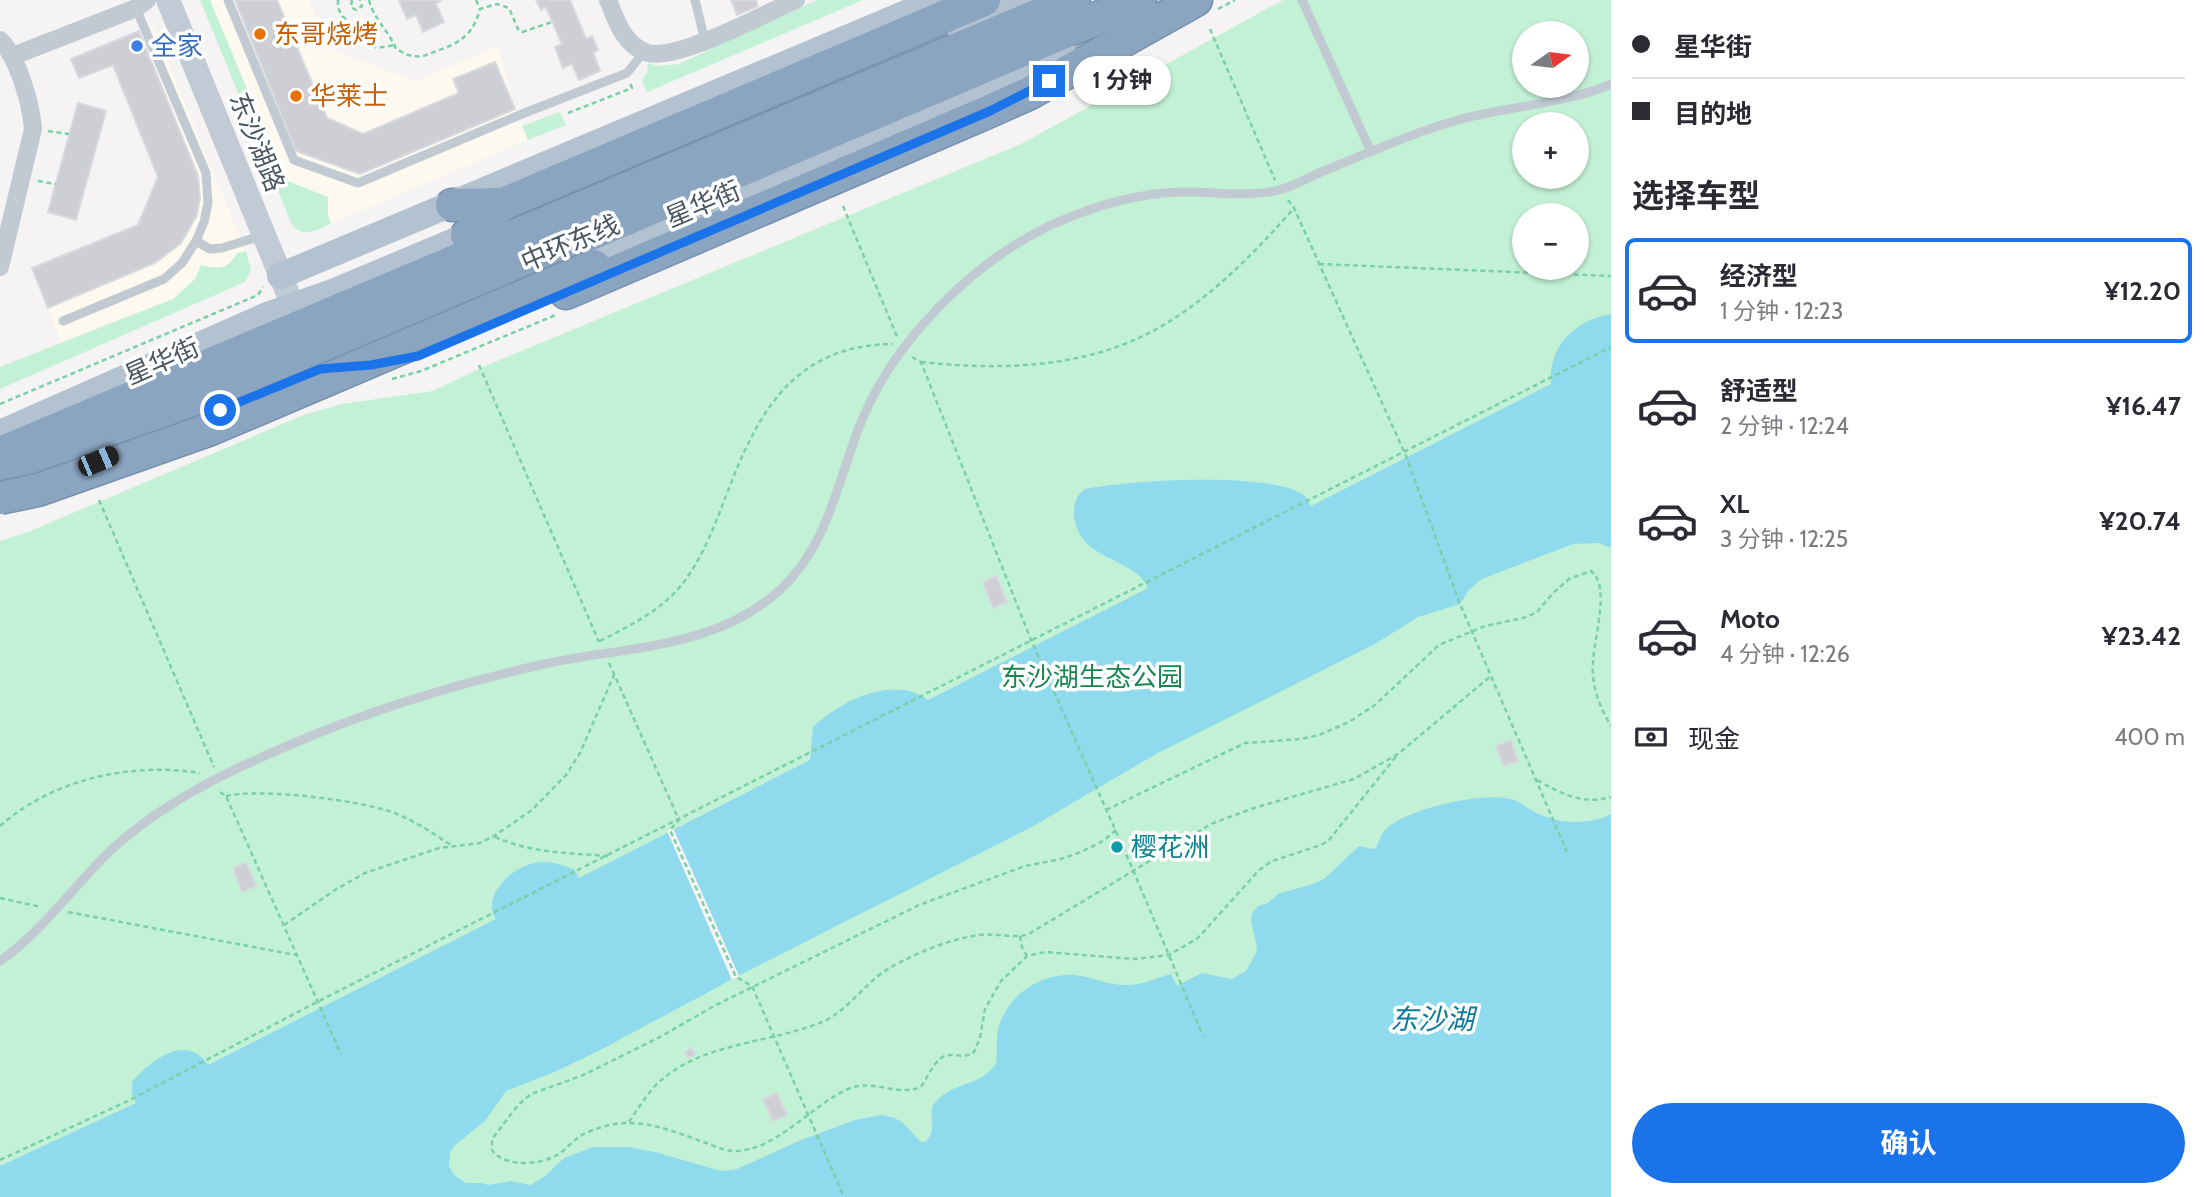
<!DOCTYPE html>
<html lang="zh">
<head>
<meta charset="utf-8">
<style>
  :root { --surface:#fff; --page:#f7f7f7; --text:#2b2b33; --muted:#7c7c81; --line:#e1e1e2; --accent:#1a73e8 }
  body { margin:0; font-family:Cabin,"Noto Sans SC",sans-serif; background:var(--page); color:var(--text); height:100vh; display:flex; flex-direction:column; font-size:26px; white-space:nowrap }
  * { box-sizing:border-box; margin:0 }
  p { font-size:23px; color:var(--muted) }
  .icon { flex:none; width:38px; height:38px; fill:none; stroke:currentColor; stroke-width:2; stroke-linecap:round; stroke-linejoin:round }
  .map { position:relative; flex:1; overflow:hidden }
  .sheet { display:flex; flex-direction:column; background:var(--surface); width:595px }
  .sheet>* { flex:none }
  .guide { display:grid; align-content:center; height:154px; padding:0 21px; background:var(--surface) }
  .needle { width:46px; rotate:76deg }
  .fabs { position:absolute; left:1512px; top:21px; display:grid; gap:14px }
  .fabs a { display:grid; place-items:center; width:77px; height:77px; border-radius:50%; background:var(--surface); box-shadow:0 2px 5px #0004; font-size:35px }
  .end { position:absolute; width:32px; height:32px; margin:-16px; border:9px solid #1a73e8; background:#fff; box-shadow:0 0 0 4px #fff }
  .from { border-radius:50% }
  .bubble { position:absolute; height:49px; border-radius:24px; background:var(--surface); box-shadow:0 2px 5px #0004; font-size:23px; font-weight:700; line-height:49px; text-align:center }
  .car { position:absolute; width:21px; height:42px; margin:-21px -10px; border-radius:9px; box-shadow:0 0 5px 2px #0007; background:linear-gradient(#222 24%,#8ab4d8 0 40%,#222 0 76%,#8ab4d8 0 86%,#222 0) }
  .guide b { display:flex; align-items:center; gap:24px; height:66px; font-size:26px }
  .guide b+b { border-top:2px solid var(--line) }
  .guide i { width:18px; height:18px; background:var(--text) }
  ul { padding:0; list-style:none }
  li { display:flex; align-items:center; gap:21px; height:105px; margin:0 14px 10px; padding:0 7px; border:4px solid transparent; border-radius:10px }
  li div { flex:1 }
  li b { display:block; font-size:26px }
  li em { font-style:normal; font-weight:700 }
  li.current { border-color:var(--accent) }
  li>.icon { width:63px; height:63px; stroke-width:1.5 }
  h2 { padding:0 21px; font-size:32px; line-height:84px }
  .pay { display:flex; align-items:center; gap:18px; height:77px; padding:0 21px; font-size:26px }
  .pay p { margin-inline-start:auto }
  .button { display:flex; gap:14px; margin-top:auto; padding:14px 21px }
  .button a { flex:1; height:80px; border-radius:42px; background:var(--accent); color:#fff; font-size:28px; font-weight:700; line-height:80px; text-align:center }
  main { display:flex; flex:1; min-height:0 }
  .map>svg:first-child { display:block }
  .commercial { fill:#fdf9ef }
  .green { fill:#c3f1d5; fill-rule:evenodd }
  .water { fill:#90daee }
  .pier { fill:#f5f3f3 }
  .building { fill:#cdcfd5; stroke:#d7d9de; stroke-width:2 }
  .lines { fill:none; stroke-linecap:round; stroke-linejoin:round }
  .highway-casing { stroke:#7690ad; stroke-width:35 }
  .path { stroke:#7ad0a6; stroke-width:2.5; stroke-dasharray:5 3.5; stroke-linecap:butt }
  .lane { stroke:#c1cad2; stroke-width:9 }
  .street { stroke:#c1cad2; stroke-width:18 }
  .secondary { stroke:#c1cbd6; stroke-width:24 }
  .primary { stroke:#b3c2d1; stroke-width:26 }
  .highway { stroke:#8ba5c1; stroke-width:32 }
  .highway-bridge-casing { stroke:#7690ad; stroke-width:35; stroke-linecap:butt }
  .highway-bridge { stroke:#8ba5c1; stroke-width:32 }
  .route { stroke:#1a73e8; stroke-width:9 }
  .food-dot { fill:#e8710a; stroke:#fff; stroke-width:2.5 }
  .shop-dot { fill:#3f7fe0; stroke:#fff; stroke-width:2.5 }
  .culture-dot { fill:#0f9aa8; stroke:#fff; stroke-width:2.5 }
  .labels { text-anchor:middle; stroke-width:7; stroke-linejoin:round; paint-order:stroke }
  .food-label { font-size:26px; fill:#c56008; stroke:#fff; text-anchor:start }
  .shop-label { font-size:26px; fill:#366cbe; stroke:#fff; text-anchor:start }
  .street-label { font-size:26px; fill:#4a5661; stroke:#fff }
  .park-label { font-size:26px; fill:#17864f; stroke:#fff }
  .culture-label { font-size:26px; fill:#0d838f; stroke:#fff; text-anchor:start }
  .water-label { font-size:28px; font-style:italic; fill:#0c7c9b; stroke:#fff }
</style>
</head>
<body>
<main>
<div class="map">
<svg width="1611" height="1197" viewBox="0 0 1611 1197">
  <rect width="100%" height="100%" fill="#f5f3f3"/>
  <!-- commercial -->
  <g class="commercial">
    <path d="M 200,0 L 309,0 L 327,48 L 415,81 L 498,46 L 515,109 L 528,140 L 331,224 L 303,234 L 297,231 L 292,225 Z"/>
    <path d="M 153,26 L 251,263 L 173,299 L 61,341 L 32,268 L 138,225 L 157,177 L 114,66 L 79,78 L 71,59 Z"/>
  </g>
  <!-- green -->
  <g class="green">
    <path d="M 200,0 L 210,0 L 285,180 L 328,197 L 328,215 L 331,224 C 317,229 303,239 292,225 Z"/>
    <path d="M 817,0 L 863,0 L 647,92 L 642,80 L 647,73 L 648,63 L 658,66 L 679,64 Z"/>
    <path d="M 1283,0 L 1611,0 L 1611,1197 L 0,1197 L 0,541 L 28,532 L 306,414 L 342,404 L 433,391 L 485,366 L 1021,144 ZM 1524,33 L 1577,33 L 1577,86 L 1524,86 ZM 1524,124 L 1577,124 L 1577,177 L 1524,177 ZM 1524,215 L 1577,215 L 1577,268 L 1524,268 Z"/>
    <path d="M 560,112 L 566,125 L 528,140 L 522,126 Z"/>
    <path d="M 246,251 L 251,270 L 245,282 L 0,389 L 0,367 L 173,299 L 195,279 L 201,265 C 218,269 228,270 237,253 Z"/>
  </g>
  <!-- water -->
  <path class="water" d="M 1611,314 L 1611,548 L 1599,543 L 1573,544 L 1482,579 L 1469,590 L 1460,604 L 1418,617 L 1375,644 L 1156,754 L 1030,828 L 742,974 L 604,1048 L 557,1071 L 506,1091 L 485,1121 L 454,1146 L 450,1152 L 449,1166 L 454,1175 L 466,1183 L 482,1183 L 488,1185 L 511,1181 L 530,1185 L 544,1177 L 564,1158 L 593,1147 L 628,1147 L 655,1152 L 721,1171 L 737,1169 L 801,1140 L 855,1120 L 882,1115 L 895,1118 L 903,1123 L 920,1141 L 925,1142 C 937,1132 930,1120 932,1107 C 951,1079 977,1090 996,1064 C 998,1051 995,1039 999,1026 C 1009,994 1041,973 1075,975 C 1093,977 1110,986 1129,985 C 1144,984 1157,978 1171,974 L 1177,986 L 1202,973 L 1231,979 L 1246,971 L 1256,953 L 1257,947 L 1251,921 L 1252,913 L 1258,906 L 1268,903 L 1278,894 L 1313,884 L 1324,879 L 1358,847 C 1366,845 1369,851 1376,848 C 1379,842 1380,835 1386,829 C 1406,809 1487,790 1514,800 C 1521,802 1527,808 1533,811 C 1556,824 1588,826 1611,814 L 1611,1197 L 0,1197 L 0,1166 L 136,1103 L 132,1094 L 132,1082 C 150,1061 187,1032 208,1065 L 496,919 C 495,916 492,913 492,909 C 490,887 516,866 535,863 C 548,860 562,865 574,869 L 579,878 L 810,760 L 813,727 C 840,701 894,674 928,700 L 1148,588 C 1135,556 1076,562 1074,513 C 1074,502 1077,495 1085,489 C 1129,480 1264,472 1301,493 C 1306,496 1308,501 1311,506 L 1551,384 C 1548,346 1575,320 1611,314 Z"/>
  <!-- pier -->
  <path class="pier" d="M 673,828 L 739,976 L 732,980 L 667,831 Z"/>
  <!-- building -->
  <g class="building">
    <path d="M 235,0 L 277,0 L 327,118 L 363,134 L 459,93 L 453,79 L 495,62 L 515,109 L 360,174 L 296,151 Z"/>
    <path d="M 399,0 L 441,0 L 436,4 L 444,22 L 423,32 L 416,15 L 407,19 Z"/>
    <path d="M 536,0 L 570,0 L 586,39 L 592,36 L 598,50 L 593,52 L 600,71 L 579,80 L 572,64 L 563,68 L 555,47 L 562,44 L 546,7 L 541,10 Z"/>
    <path d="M 731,0 L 756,0 L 758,6 L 737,15 Z"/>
    <path d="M 139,31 L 198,176 L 200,199 L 196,217 L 181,243 L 155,263 L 48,308 L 32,268 L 138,225 L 158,177 L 113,65 L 79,78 L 71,59 Z"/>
    <path d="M 78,103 L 106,111 L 76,220 L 48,212 Z"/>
    <path d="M 996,576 L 1007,602 L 993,608 L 983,582 Z"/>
    <path d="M 1511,740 L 1518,761 L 1504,766 L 1496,746 Z"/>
    <path d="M 246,862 L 256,886 L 242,892 L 233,868 Z"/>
    <path d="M 692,1048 L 695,1055 L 688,1058 L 685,1052 Z"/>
    <path d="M 777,1093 L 787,1115 L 773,1121 L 763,1099 Z"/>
  </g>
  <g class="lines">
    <!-- highway casing -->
    <g class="highway-casing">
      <g id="highway">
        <path d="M 452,205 L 503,204"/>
        <path d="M 467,235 L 503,204 L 984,0"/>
        <path d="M 566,293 L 990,111 L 1030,93 L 1196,0"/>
        <path d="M 0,453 L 1074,0"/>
        <path d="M 0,486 L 1140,0"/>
      </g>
    </g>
    <!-- path -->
    <g class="path">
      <path d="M 338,0 L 338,8 L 343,17 L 353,24 L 367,43 L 377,48 L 395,45"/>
      <path d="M 352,0 L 351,7 L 356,10 L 362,6 L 360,0"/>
      <path d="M 369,0 C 375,22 388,29 396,49 L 408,55 L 421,57 C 451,45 471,43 480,9"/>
      <path d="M 476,0 L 480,9 L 497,4 L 509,8 L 518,29 L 522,32 L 552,22"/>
      <path d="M 1218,9 L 1235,0"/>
      <path d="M 1210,29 L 1275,180"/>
      <path d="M 568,113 L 632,88 L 630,83"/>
      <path d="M 48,131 L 69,134"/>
      <path d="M 38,181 L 56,184"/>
      <path d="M 1288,200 L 1294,208 L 1406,456 L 1460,604 L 1567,852"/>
      <path d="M 843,206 L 898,339"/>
      <path d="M 1319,264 L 1611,276"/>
      <path d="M 912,357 L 921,362 L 1031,640 L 1133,870 L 1203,1036"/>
      <path d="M 921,362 C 996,370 1076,369 1145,335 C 1202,307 1253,255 1294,208"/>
      <path d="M 479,365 L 599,642"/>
      <path d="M 392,379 L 421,371 L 558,314"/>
      <path d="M 0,404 L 258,295 L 263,287"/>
      <path d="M 99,500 L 214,767"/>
      <path d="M 600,641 C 631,625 665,609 686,579 C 708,548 719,513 733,478 C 764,400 803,345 893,344"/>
      <path d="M 609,663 L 679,820 L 670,830 L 736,977 L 752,986 L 844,1197"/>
      <path d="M 1537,780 C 1562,794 1582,805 1611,797"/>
      <path d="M 220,792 L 226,796 L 341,1054"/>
      <path d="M 226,796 C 263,788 356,800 392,812 C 414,820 434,834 454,847"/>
      <path d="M 1106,810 L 1245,743 L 1301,739 L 1319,735 L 1349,722 L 1375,705 L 1439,645 L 1485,626 L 1527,617 L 1537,612 L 1553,593 L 1569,579 L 1591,571 C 1611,587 1594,635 1593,663 C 1591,685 1600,708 1611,726"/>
      <path d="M 0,826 C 53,779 131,762 200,773"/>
      <path d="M 1116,830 L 1103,841 L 1081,852 L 1061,859 L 1025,866 L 919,905 L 714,1006 L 660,1037 L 581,1076 L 531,1094 L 518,1105 L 492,1139 L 492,1150 C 505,1168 540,1165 557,1155 C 566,1150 573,1140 582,1135 C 595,1128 613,1123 628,1123 C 655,1123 681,1134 706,1143 C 714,1146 723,1150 731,1151 C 775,1153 811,1105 848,1089 C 872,1078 897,1097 921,1087 C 927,1078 933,1064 941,1058 C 952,1050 963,1061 974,1052 L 980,1038 L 985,1009 L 1001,981 L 1027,956 L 1045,952 L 1134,959 L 1169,955 L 1198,938 L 1259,870 L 1272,861 L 1321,845 L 1329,840 L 1398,754"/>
      <path d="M 495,837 C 531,853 569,853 608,856"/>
      <path d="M 0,898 L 41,907"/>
      <path d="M 68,912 L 296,955"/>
      <path d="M 284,925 L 335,890 L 365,873 L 439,848 L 480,843 L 494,836 L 532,810 L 566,775 L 580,753 L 614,675"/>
      <path d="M 1020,936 L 1022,947 L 1027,956"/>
      <path d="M 629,1122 C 637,1110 645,1097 654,1087 C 697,1042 769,1044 822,1022 C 850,1010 866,980 893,966 C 919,952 950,939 979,935 C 995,933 1011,938 1027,935 L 1211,824 L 1254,808 L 1354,779 L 1398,754 L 1492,675"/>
      <path d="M 0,1160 L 130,1100 L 317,1002 L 1611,347"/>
    </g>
    <!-- lane -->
    <g class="lane">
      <path d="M 228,0 L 294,160 L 358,183 L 527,112 L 627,73 L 644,52"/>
      <path d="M 695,0 L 705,41"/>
      <path d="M 1302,0 L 1371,152"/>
      <path d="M 196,241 L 210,249 L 222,248 L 261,236"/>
      <path d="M 63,321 L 164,279 L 182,263 L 196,241 L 204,222 L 208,203 L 206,173 L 135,6"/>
      <path d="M 0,961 C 41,933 74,886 110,851 C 167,798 241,765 311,736 C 386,705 465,682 544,664 C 625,646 715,650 781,589 C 828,545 837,483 860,425 C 892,343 971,263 1051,225 C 1091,207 1137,193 1182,192 C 1214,191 1247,198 1279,190 C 1294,186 1309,177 1324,171 C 1365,154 1407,135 1451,122 C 1503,106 1560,106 1611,84"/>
    </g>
    <!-- street -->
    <g class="street">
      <path d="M 608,0 C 616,20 623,43 645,52 C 673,64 766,13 796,0"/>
      <path d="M 0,40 C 18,57 31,104 33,129 L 0,267"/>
      <path d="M 13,56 L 136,8 L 147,0"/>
    </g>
    <!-- secondary -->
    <path class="secondary" d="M 168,0 L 293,306"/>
    <!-- primary -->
    <g class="primary">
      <path d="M 959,27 L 1023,0"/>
      <path d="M 564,265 L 1062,50"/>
      <path d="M 280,276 L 937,0"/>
      <path d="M 0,433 L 267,315 L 335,291 L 485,228"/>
    </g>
    <!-- highway -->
    <use href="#highway" class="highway"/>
    <!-- highway-bridge casing -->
    <g class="highway-bridge-casing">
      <path id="highway-bridge" d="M 0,498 L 38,490 L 211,429 L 594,266"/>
    </g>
    <!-- highway-bridge -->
    <use href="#highway-bridge" class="highway-bridge"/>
  </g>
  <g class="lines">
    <!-- route -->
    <path class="route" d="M 220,410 L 320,369 L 371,365 L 418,356 L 990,111 L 1049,81"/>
  </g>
  <!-- markers -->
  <g class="food-dot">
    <circle cx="260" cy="34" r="7"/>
    <circle cx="296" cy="96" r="7"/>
  </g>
  <circle class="shop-dot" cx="137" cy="46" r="7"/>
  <circle class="culture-dot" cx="1117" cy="847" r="7"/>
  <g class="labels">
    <!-- food labels -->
    <g class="food-label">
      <text x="274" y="43">东哥烧烤</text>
      <text x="310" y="105">华莱士</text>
    </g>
    <!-- shop labels -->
    <g class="shop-label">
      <text x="151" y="55">全家</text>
    </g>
    <!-- street labels -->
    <g class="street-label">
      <text transform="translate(257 142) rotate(68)" y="9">东沙湖路</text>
      <text transform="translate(703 204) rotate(-23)" y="9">星华街</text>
      <text transform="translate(570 243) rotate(-23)" y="9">中环东线</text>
      <text transform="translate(162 361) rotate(-24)" y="9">星华街</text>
    </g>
    <!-- park labels -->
    <g class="park-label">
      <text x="1092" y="686">东沙湖生态公园</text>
    </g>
    <!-- culture labels -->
    <g class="culture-label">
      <text x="1131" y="856">樱花洲</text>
    </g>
    <!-- water labels -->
    <g class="water-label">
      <text x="1432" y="1029">东沙湖</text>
    </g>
  </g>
</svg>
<div class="fabs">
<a><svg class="needle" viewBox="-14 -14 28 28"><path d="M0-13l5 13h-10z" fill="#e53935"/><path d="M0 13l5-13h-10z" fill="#7c7c81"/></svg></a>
<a>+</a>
<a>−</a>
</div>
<i class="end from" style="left:220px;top:410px"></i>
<i class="end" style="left:1049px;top:81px"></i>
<div class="bubble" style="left:1073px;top:56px;width:98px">1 分钟</div>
<i class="car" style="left:98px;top:461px;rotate:67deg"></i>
</div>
<section class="sheet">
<div class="guide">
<b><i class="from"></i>星华街</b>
<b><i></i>目的地</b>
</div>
<h2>选择车型</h2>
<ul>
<li class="current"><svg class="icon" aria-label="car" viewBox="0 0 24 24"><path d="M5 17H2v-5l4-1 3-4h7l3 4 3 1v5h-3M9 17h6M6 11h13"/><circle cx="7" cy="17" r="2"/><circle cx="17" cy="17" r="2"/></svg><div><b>经济型</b><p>1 分钟 · 12:23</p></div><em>¥12.20</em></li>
<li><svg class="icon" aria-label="car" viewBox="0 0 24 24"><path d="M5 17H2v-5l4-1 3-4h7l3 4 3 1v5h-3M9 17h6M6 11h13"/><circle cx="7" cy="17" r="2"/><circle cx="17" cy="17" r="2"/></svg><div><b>舒适型</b><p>2 分钟 · 12:24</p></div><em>¥16.47</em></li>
<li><svg class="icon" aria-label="car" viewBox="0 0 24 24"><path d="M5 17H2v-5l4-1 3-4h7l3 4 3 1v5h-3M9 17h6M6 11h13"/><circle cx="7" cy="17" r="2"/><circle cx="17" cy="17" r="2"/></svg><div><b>XL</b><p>3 分钟 · 12:25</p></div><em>¥20.74</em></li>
<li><svg class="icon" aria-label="car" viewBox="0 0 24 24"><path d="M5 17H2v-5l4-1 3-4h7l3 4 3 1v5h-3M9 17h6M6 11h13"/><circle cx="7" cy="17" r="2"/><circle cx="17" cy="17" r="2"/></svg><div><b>Moto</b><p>4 分钟 · 12:26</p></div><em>¥23.42</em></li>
</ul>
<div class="pay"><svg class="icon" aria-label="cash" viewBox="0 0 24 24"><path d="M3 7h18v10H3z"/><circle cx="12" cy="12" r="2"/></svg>现金<p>400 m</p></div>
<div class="button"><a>确认</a></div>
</section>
</main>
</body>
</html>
